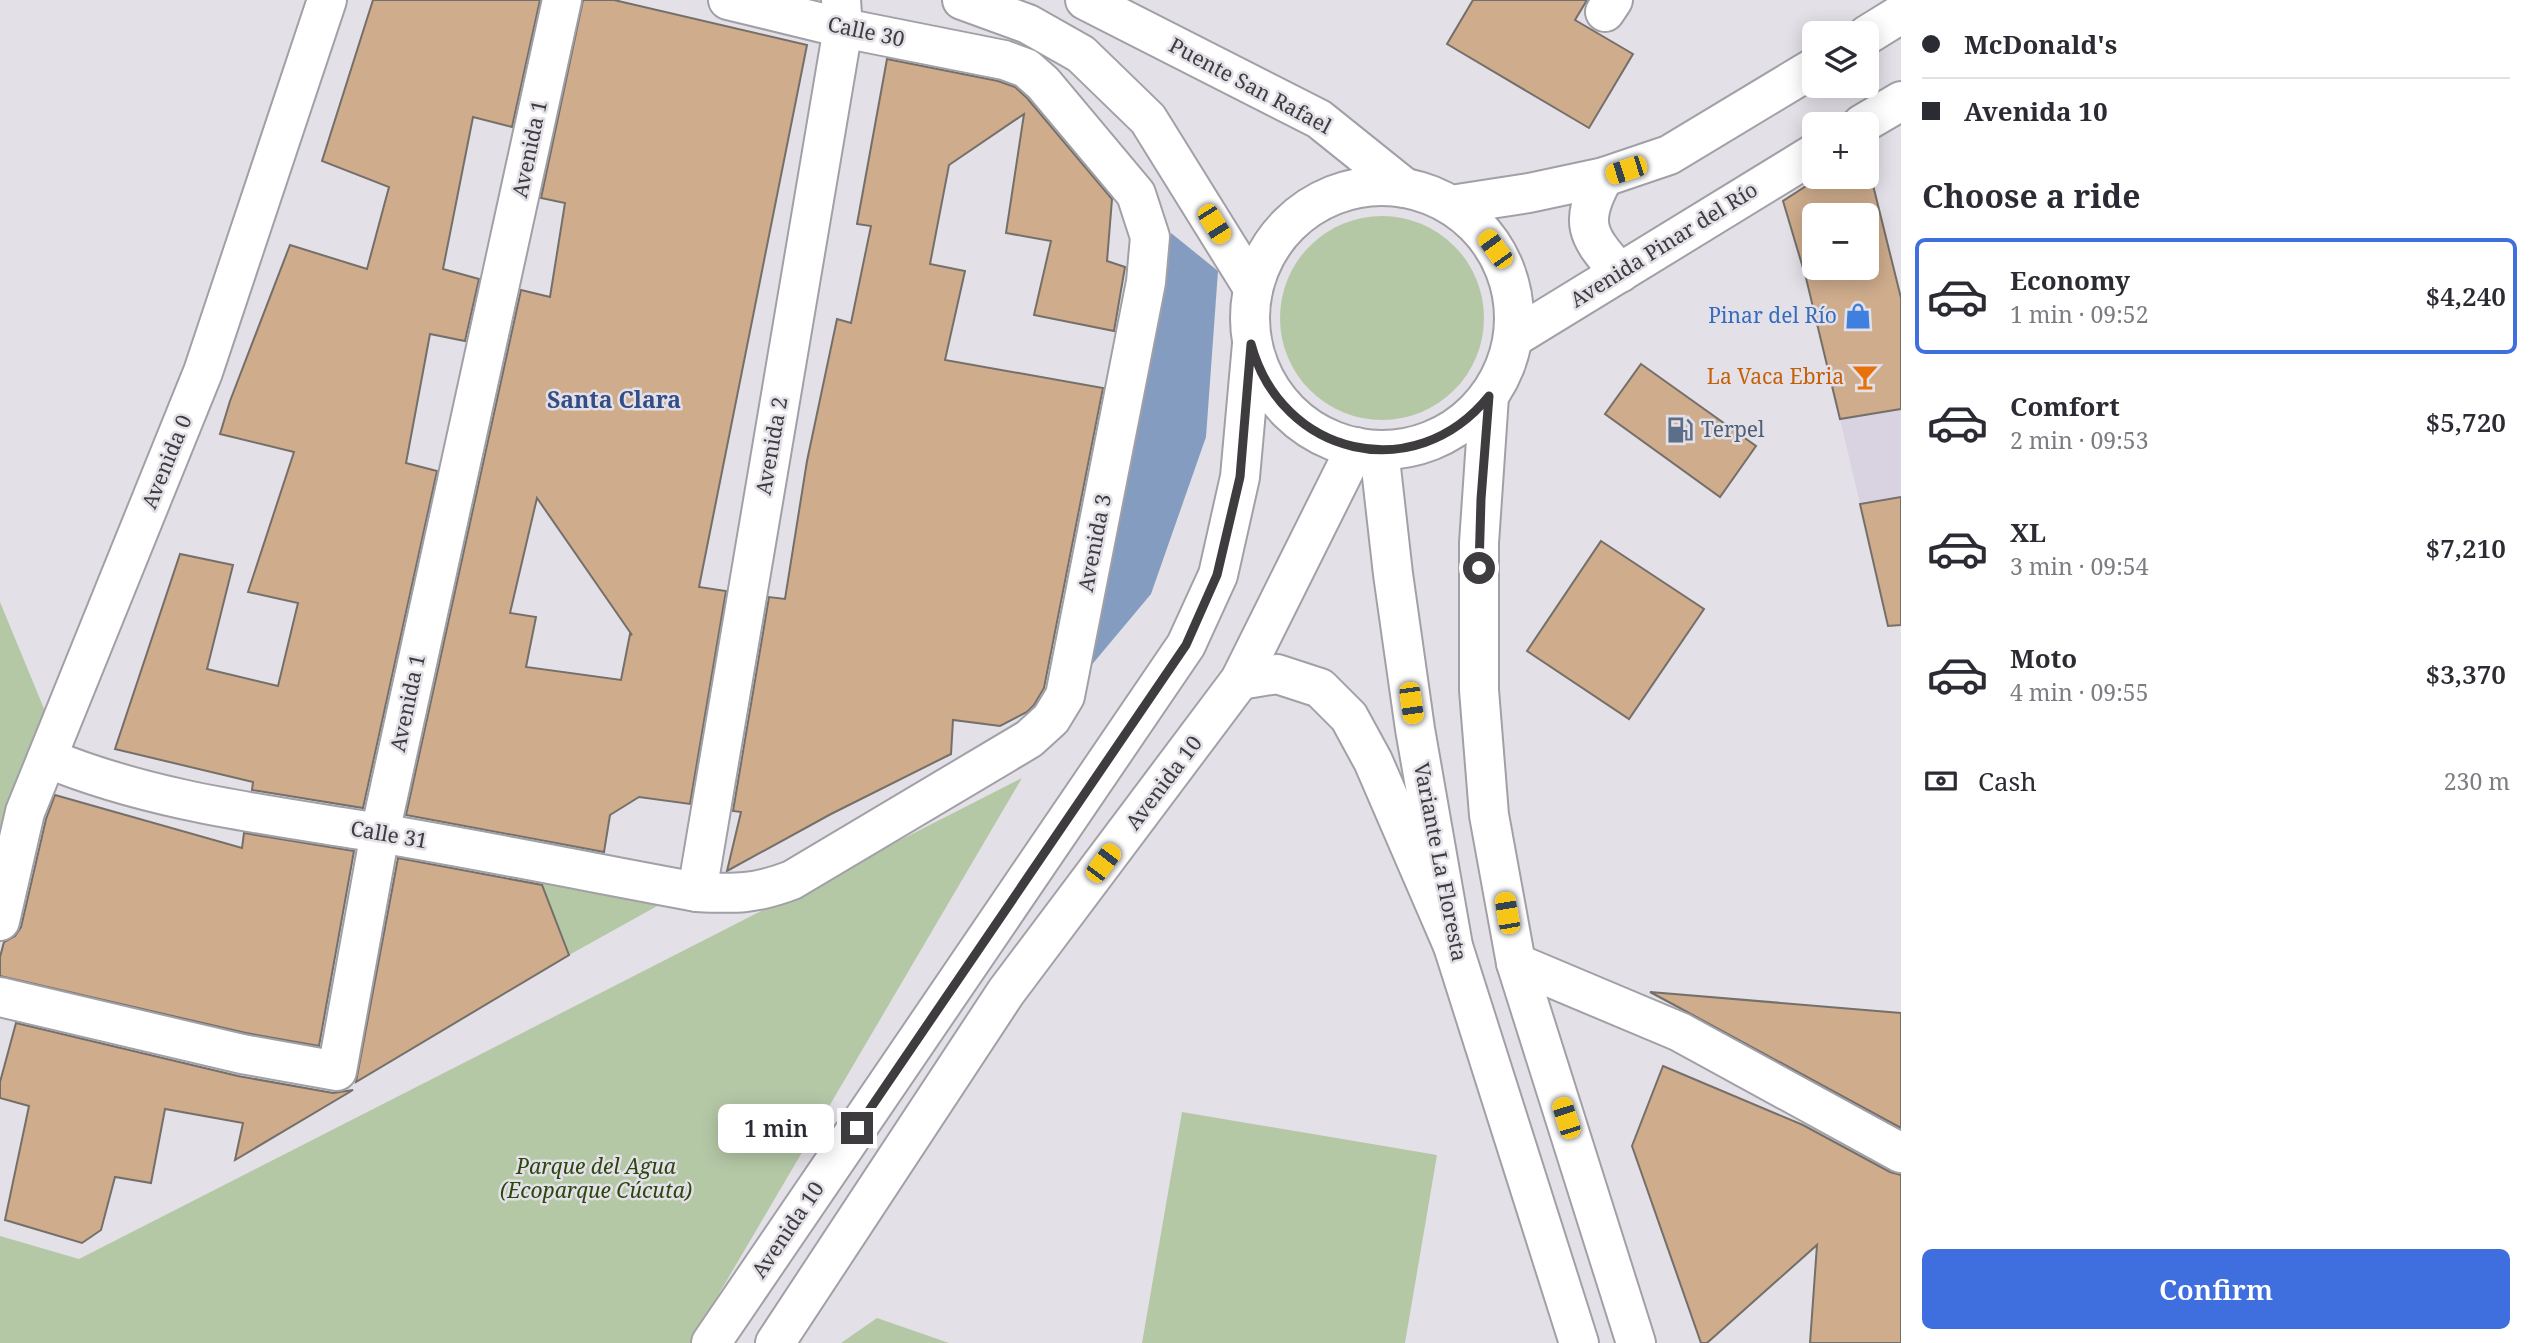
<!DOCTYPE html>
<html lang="en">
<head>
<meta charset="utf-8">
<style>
  :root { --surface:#fff; --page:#f7f7f7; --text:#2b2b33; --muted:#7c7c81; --line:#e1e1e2; --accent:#3f6edf }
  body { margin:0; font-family:"Noto Serif",serif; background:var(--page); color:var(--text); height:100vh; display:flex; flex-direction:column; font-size:26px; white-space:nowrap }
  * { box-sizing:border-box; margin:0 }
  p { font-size:23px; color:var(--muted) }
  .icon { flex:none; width:38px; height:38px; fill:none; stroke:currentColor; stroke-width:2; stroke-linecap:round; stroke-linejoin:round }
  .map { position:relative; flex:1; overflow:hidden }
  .side { display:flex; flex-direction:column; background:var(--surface); width:630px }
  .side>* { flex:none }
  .guide { display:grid; align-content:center; height:154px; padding:0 21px; background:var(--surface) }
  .fabs { position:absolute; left:1802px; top:21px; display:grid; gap:14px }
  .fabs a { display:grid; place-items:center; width:77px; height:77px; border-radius:10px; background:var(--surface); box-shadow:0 4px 18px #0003; font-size:35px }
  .end { position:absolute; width:32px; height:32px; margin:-16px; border:9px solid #3e3c3f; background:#fff; box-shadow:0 0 0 4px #fff }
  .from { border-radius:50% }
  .bubble { position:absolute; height:49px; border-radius:10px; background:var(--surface); box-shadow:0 4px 18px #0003; font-size:23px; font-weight:600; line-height:49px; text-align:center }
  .car { position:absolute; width:21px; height:42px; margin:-21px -10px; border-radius:9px; box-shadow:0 0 5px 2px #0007; background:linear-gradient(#f5c518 24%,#345 0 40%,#f5c518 0 76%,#345 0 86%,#f5c518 0) }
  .guide b { display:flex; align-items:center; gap:24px; height:66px; font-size:26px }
  .guide b+b { border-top:2px solid var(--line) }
  .guide i { width:18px; height:18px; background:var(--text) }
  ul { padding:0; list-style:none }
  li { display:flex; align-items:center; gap:21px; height:116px; margin:0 14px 10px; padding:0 7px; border:4px solid transparent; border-radius:10px }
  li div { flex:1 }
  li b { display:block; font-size:26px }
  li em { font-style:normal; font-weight:600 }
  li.selected { border-color:var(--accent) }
  li>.icon { width:63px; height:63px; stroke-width:1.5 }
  h2 { padding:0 21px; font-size:32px; line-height:84px }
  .pay { display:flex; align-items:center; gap:18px; height:77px; padding:0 21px; font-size:26px }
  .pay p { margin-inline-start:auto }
  .button { display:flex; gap:14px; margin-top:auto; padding:14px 21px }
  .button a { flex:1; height:80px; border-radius:10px; background:var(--accent); color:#fff; font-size:28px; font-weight:600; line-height:80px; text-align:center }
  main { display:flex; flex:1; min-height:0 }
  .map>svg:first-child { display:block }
  .built { fill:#d9d3e1 }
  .green { fill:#b4c8a6 }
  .water { fill:#849cc0 }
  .building { fill:#ceac8c; stroke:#756f6a; stroke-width:2; fill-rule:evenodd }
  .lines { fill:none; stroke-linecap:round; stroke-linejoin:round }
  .street-casing { stroke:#a2a0a7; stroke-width:42 }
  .secondary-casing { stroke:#a2a0a7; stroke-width:42 }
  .primary-casing { stroke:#a2a0a7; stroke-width:42 }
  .street { stroke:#fff; stroke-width:38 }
  .secondary { stroke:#fff; stroke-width:38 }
  .primary { stroke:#fff; stroke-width:38 }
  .route { stroke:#3e3c3f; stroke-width:9 }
  .labels { text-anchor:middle; stroke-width:5; stroke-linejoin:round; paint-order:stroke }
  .street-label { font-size:21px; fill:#3e3c3f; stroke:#e3e0e7 }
  .shop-label { font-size:21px; fill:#366cbe; stroke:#e3e0e7; text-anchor:end }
  .food-label { font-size:21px; fill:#c56008; stroke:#e3e0e7; text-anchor:end }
  .service-label { font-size:21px; fill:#4e5e75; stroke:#e3e0e7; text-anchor:start }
  .park-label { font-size:21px; font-style:italic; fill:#2c470d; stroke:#e3e0e7 }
  .neighbourhood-label { font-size:23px; font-weight:bold; fill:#334d86; stroke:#e3e0e7 }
</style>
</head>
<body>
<main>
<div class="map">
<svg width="1901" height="1343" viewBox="0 0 1901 1343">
  <rect width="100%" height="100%" fill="#e3e0e7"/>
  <!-- built -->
  <path class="built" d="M 1901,409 L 1901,497 L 1860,504 L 1840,419 Z"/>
  <!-- green -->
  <g class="green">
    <circle cx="1382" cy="318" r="102"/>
    <path d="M 0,602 L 47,716 L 0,877 Z"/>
    <path d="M 1022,778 L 690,1343 L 0,1343 L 0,1236 L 79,1259 Z"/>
    <path d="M 546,872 L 677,895 L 569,955 L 542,886 Z"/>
    <path d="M 1182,1112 L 1437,1155 L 1405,1343 L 1142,1343 Z"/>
    <path d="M 877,1318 L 949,1343 L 841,1343 Z"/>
  </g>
  <!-- water -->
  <path class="water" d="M 1171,233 L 1218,271 L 1206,437 L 1151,594 L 1079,680 Z"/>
  <!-- building -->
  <g class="building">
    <path d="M 373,0 L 540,0 L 512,127 L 473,117 L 443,269 L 479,279 L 465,341 L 430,334 L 406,463 L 437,471 L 363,808 L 252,790 L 253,782 L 115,749 L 180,554 L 233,565 L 207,669 L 278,686 L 298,603 L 248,592 L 294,452 L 220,434 L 230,401 L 290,245 L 367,269 L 389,187 L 322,161 Z"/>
    <path d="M 583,0 L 614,0 L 807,45 L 699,587 L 726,591 L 690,804 L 639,797 L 610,815 L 604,852 L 406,815 L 521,290 L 550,297 L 565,203 L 541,198 ZM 537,498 L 632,635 L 630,634 L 621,680 L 526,667 L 536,617 L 510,613 Z"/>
    <path d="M 1473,0 L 1587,0 L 1575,20 L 1633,54 L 1589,128 L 1447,44 Z"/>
    <path d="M 887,59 L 998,81 L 1015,87 L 1027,98 L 1112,199 L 1107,261 L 1125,267 L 1114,331 L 1034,315 L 1051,241 L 1006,233 L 1024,114 L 949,165 L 930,264 L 965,271 L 945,360 L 1103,388 L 1044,688 L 1034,705 L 1027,712 L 1000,726 L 953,720 L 951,754 L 831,814 L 727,871 L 741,812 L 733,811 L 769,597 L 785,599 L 807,461 L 837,319 L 851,323 L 871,226 L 857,224 Z"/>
    <path d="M 1820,177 L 1871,177 L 1901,298 L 1901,409 L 1840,419 L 1806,278 L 1783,201 ZM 1815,215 L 1867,215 L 1867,268 L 1815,268 Z"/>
    <path d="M 1641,364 L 1756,446 L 1720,497 L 1605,414 Z"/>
    <path d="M 1901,497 L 1901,625 L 1888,626 L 1860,504 Z"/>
    <path d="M 1601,541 L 1704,609 L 1629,719 L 1527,651 Z"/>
    <path d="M 55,795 L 242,848 L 244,833 L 354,851 L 319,1046 L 246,1033 L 0,976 L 0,957 L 4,942 L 15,936 L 21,927 L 46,819 Z"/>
    <path d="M 398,858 L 542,885 L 569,955 L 356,1082 Z"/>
    <path d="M 1650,992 L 1901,1013 L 1901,1128 L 1678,1007 Z"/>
    <path d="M 16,1023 L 238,1076 L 333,1093 L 353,1090 L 235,1160 L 243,1123 L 165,1109 L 151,1183 L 115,1177 L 101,1230 L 82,1243 L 5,1220 L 29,1106 L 0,1098 L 0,1082 Z"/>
    <path d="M 1663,1066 L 1803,1125 L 1890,1172 L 1901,1175 L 1901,1343 L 1810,1343 L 1817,1245 L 1707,1343 L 1701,1343 L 1632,1146 Z"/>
  </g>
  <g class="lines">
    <!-- street casing -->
    <g class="street-casing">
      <g id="street">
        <path d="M 1605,12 L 1613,0"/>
        <path d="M 47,758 C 151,801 262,814 373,832 C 481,850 589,872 697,892 C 735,894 756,894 792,880 L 1029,739 L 1051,719 L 1065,696 L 1146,282 L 1150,237 L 1136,194 L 1043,83 L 1026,68 L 1004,60 L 843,28 L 728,0"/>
        <path d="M 697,892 L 843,28 L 841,0"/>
        <path d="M 0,921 L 25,812 L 203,372 L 327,0"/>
        <path d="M 1516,963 L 1680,1032 L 1901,1153"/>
        <path d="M 0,997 L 242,1054 L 337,1071 L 380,833 L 562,0"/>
      </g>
    </g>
    <!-- secondary casing -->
    <g class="secondary-casing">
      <g id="secondary">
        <path d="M 1489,396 L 1479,543 L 1479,690 L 1489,815 L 1516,963 L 1636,1343"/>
        <path d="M 1379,450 L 1393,574 L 1415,729 L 1453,946 L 1579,1343"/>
      </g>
    </g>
    <!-- primary casing -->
    <g class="primary-casing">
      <g id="primary">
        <path d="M 962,0 L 1028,24 L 1081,54 L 1148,119 L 1253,288"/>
        <path d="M 1085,0 L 1319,119 L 1405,188"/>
        <path d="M 1867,35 L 1901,14"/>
        <path d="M 1862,124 L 1901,101"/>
        <path d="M 1604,177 C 1578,223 1587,236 1620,273"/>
        <circle cx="1382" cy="318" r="132"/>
        <path d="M 1451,205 L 1529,193 L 1604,177 L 1669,155 L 1815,67"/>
        <path d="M 1513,338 L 1815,153"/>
        <path d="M 1240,680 L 1277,674 L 1320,688 L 1349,717 L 1373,761 L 1453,946"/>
        <path d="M 711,1343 L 1186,645 L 1218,575 L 1240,477 L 1252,344"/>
        <path d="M 775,1343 L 1006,992 L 1240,680 L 1356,447"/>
      </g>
    </g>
    <!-- street -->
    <use href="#street" class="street"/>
    <!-- secondary -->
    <use href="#secondary" class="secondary"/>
    <!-- primary -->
    <use href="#primary" class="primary"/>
  </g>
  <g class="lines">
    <!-- route -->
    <path class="route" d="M 857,1128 L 1186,645 L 1217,575 L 1240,477 L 1251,344 C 1281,456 1415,488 1489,396 L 1481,499 L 1479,568"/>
  </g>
  <!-- icons -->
  <defs>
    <g id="shop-bare" transform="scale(2.1)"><path d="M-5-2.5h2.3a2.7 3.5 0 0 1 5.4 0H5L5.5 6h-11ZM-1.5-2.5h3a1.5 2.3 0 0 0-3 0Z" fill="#3f7fe0" stroke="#e3e0e7" stroke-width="2.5" paint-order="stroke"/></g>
    <g id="bar-bare" transform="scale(2.1)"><path d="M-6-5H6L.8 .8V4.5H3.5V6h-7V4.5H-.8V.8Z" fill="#e8710a" stroke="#e3e0e7" stroke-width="2.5" paint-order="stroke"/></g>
    <g id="fuel-bare" transform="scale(2.1)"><path d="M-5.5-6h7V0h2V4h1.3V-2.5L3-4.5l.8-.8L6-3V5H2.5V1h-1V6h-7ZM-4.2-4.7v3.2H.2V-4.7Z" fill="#5c6f8a" stroke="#e3e0e7" stroke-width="2.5" paint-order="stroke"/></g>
  </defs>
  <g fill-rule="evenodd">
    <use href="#shop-bare" x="1858" y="316"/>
    <use href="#bar-bare" x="1865" y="377"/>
    <use href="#fuel-bare" x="1680" y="430"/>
  </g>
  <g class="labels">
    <!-- street labels -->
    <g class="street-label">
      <text transform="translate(866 32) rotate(12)" y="7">Calle 30</text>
      <text transform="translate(1250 86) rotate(28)" y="7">Puente San Rafael</text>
      <text transform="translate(530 149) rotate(-78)" y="7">Avenida 1</text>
      <text transform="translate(1664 245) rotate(-32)" y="7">Avenida Pinar del Río</text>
      <text transform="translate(772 446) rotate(-80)" y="7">Avenida 2</text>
      <text transform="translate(167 462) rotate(-68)" y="7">Avenida 0</text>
      <text transform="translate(1095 543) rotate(-79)" y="7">Avenida 3</text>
      <text transform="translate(408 703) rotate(-78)" y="7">Avenida 1</text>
      <text transform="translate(1164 783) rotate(-53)" y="7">Avenida 10</text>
      <text transform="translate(389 835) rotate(10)" y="7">Calle 31</text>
      <text transform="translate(1440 862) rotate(79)" y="7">Variante La Floresta</text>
      <text transform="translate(788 1230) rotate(-56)" y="7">Avenida 10</text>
    </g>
    <!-- shop labels -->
    <g class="shop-label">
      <text x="1837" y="323">Pinar del Río</text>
    </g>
    <!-- food labels -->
    <g class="food-label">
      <text x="1844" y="384">La Vaca Ebria</text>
    </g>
    <!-- service labels -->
    <g class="service-label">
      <text x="1701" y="437">Terpel</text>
    </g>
    <!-- park labels -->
    <g class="park-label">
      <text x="596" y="1174">Parque del Agua<tspan x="596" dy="24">(Ecoparque Cúcuta)</tspan></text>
    </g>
    <!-- neighbourhood labels -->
    <g class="neighbourhood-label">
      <text x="614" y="408">Santa Clara</text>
    </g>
  </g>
</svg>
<div class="fabs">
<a><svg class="icon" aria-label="layers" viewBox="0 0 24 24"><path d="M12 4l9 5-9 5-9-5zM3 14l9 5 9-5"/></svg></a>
<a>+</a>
<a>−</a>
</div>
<i class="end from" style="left:1479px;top:568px"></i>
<i class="end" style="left:857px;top:1128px"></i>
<div class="bubble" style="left:718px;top:1104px;width:116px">1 min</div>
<i class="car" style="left:1626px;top:170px;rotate:252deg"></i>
<i class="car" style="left:1214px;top:224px;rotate:148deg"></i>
<i class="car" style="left:1495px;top:249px;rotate:324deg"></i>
<i class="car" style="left:1411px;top:703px;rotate:172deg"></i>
<i class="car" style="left:1103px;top:863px;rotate:37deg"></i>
<i class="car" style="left:1507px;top:913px;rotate:350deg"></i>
<i class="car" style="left:1566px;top:1118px;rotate:342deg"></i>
</div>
<section class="side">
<div class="guide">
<b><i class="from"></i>McDonald's</b>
<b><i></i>Avenida 10</b>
</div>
<h2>Choose a ride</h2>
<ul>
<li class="selected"><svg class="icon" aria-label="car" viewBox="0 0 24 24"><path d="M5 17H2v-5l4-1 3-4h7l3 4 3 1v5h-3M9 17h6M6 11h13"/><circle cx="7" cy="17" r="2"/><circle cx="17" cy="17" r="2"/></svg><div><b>Economy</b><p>1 min · 09:52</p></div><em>$4,240</em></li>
<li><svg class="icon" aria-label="car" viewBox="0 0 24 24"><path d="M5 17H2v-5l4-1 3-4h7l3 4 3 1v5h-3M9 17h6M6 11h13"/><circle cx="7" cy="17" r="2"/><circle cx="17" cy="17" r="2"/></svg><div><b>Comfort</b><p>2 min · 09:53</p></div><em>$5,720</em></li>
<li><svg class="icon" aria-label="car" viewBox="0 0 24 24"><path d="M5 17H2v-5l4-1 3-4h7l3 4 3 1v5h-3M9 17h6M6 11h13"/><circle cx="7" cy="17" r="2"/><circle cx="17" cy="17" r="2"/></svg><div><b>XL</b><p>3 min · 09:54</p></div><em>$7,210</em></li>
<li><svg class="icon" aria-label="car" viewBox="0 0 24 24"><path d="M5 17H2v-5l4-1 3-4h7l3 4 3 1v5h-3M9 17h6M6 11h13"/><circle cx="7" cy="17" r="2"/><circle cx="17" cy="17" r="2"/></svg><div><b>Moto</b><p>4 min · 09:55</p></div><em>$3,370</em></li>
</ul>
<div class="pay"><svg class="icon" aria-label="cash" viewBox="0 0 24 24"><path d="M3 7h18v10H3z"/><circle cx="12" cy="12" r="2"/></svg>Cash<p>230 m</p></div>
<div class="button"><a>Confirm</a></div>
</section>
</main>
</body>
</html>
